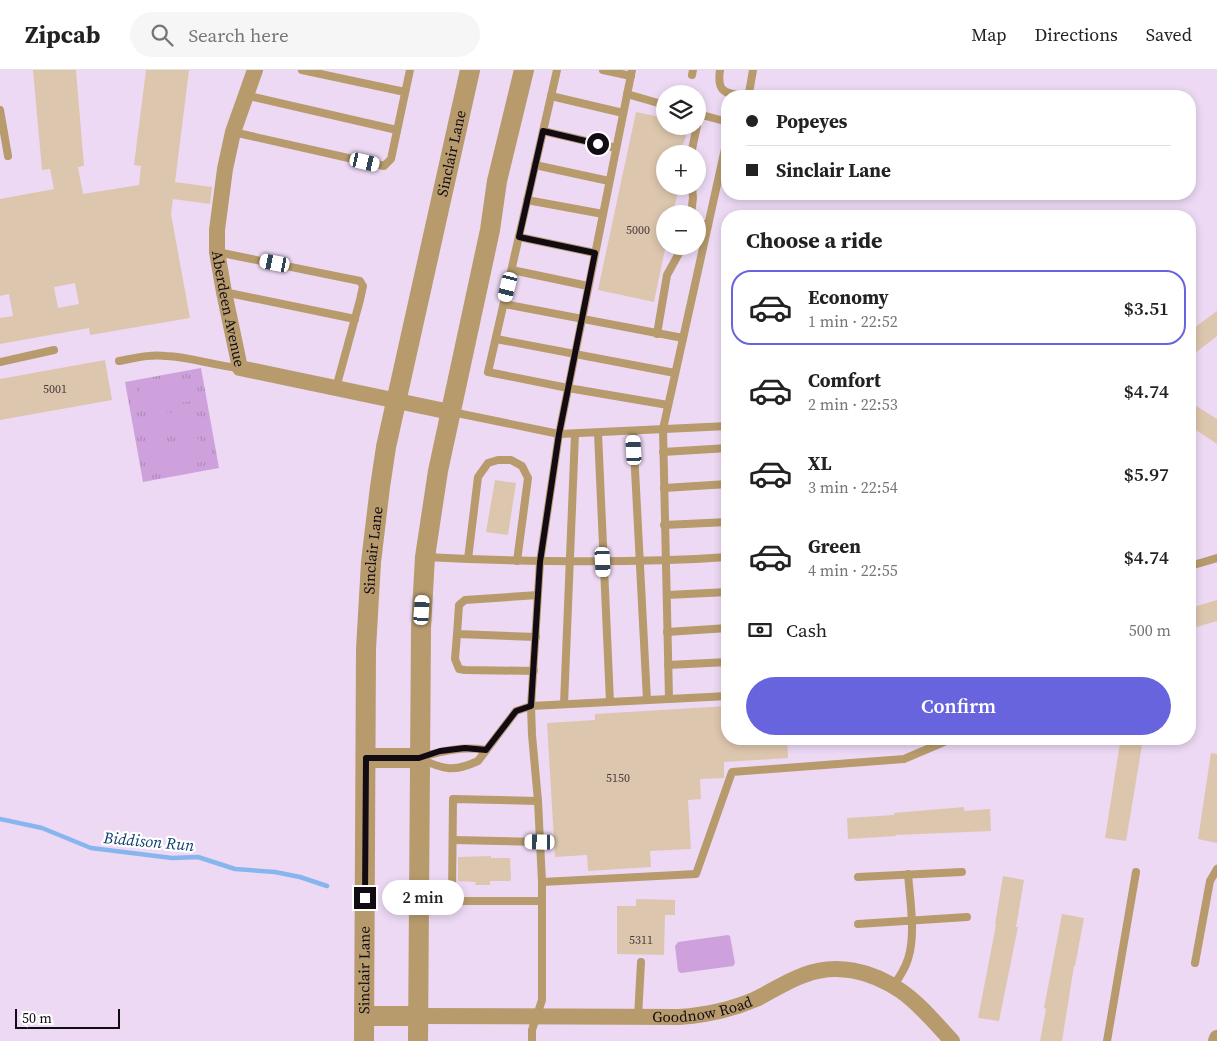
<!DOCTYPE html>
<html lang="en">
<head>
<meta charset="utf-8">
<style>
  :root { --surface:#fff; --page:#f6f6f6; --text:#222; --muted:#767676; --line:#e0e0e0; --accent:#6864dd }
  body { margin:0; font-family:"Source Serif 4",serif; background:var(--page); color:var(--text); height:100vh; display:flex; flex-direction:column; font-size:19px; white-space:nowrap }
  * { box-sizing:border-box; margin:0 }
  p { font-size:16px; color:var(--muted) }
  .icon { flex:none; width:28px; height:28px; fill:none; stroke:currentColor; stroke-width:2; stroke-linecap:round; stroke-linejoin:round }
  .map { position:relative; flex:1; overflow:hidden }
  .side { position:absolute; left:721px; top:140px; width:475px; height:535px; display:flex; flex-direction:column; background:var(--surface); border-radius:20px; box-shadow:0 2px 8px #0003 }
  .side>* { flex:none }
  .banner { position:absolute; left:721px; top:20px; width:475px; height:110px; border-radius:20px; box-shadow:0 2px 8px #0003; display:grid; align-content:center; height:110px; padding:0 25px; background:var(--surface) }
  .fabs { position:absolute; left:656px; top:15px; display:grid; gap:10px }
  .fabs a { display:grid; place-items:center; width:50px; height:50px; border-radius:50%; background:var(--surface); box-shadow:0 2px 8px #0003; font-size:25px }
  .scale { position:absolute; left:15px; bottom:12px; width:105px; box-sizing:border-box; padding-left:5px; border:2px solid #120b14; border-top:0; font-size:14px; line-height:18px; white-space:nowrap; color:#120b14; -webkit-text-stroke:4px #fff; paint-order:stroke }
  .end { position:absolute; width:22px; height:22px; margin:-11px; border:6px solid #120b14; background:#fff; box-shadow:0 0 0 2px #fff }
  .from { border-radius:50% }
  .bubble { position:absolute; height:35px; border-radius:18px; background:var(--surface); box-shadow:0 2px 8px #0003; font-size:16px; font-weight:600; line-height:35px; text-align:center }
  .car { position:absolute; width:15px; height:30px; margin:-15px -8px; border-radius:6px; box-shadow:0 0 4px 1px #0007; background:linear-gradient(#fff 24%,#345 0 40%,#fff 0 76%,#345 0 86%,#fff 0) }
  .banner b { display:flex; align-items:center; gap:18px; height:48px; font-size:19px }
  .banner b+b { border-top:1px solid var(--line) }
  .banner i { width:12px; height:12px; background:var(--text) }
  ul { padding:0; list-style:none }
  li { display:flex; align-items:center; gap:15px; height:75px; margin:0 10px 8px; padding:0 15px; border:2px solid transparent; border-radius:20px }
  li div { flex:1 }
  li b { display:block; font-size:19px }
  li em { font-style:normal; font-weight:600 }
  li.current { border-color:var(--accent) }
  li>.icon { width:45px; height:45px; stroke-width:1.5 }
  h2 { padding:0 25px; font-size:22px; line-height:60px }
  .pay { display:flex; align-items:center; gap:12px; height:55px; padding:0 25px; font-size:19px }
  .pay p { margin-inline-start:auto }
  .primary-button { display:flex; gap:10px; margin-top:auto; padding:10px 25px }
  .primary-button a { flex:1; height:58px; border-radius:30px; background:var(--accent); color:#fff; font-size:20px; font-weight:600; line-height:58px; text-align:center }
  header { display:flex; align-items:center; gap:30px; box-sizing:border-box; height:70px; padding:0 25px; background:var(--surface); border-bottom:1px solid var(--line) }
  header strong { font-size:24px }
  nav { display:flex; gap:28px; margin-inline-start:auto; font-size:18px }
  .search { width:350px; height:45px; background:var(--page); display:flex; align-items:center; gap:12px; box-sizing:border-box; padding:0 18px; border-radius:28px; color:var(--muted); font-size:19px }
  .map>svg:first-child { display:block }
  .park { fill:url(#park-tufts) }
  .pitch { fill:#cea1dc }
  .lines { fill:none; stroke-linecap:round; stroke-linejoin:round }
  .stream { stroke:#87b5ed; stroke-width:4.5 }
  .building { fill:#ddc6ae; fill-rule:evenodd }
  .service { stroke:#b79b6d; stroke-width:8 }
  .minor { stroke:#b79b6d; stroke-width:16 }
  .tertiary { stroke:#b79b6d; stroke-width:20 }
  .route { stroke:#120b14; stroke-width:6 }
  .labels { text-anchor:middle; stroke-width:4.5; stroke-linejoin:round; paint-order:stroke }
  .number-label { font-size:12px; fill:#453a3a }
  .street-label { font-size:15px; fill:#120b14; stroke:#fff }
  .water-label { font-size:16px; font-style:italic; fill:#0d3d6f; stroke:#fff }
</style>
</head>
<body>
<header>
<strong>Zipcab</strong>
<div class="search"><svg class="icon" aria-label="search" viewBox="0 0 24 24"><circle cx="10" cy="10" r="6"/><path d="M15 15l6 6"/></svg>Search here</div>
<nav><a>Map</a><a>Directions</a><a>Saved</a></nav>
</header>
<div class="map">
<svg width="1217" height="971" viewBox="0 0 1217 971">
  <defs>
    <pattern id="park-tufts" width="24" height="20" patternUnits="userSpaceOnUse" patternTransform="scale(1.25)"><rect width="24" height="20" fill="#cea1dc"/><path d="M3 7l-1-3M5 7V3M7 7l1-3M15 17l-1-3M17 17v-4M19 17l1-3" fill="none" stroke="#b089bc"/></pattern>
  </defs>
  <rect width="100%" height="100%" fill="#edd9f4"/>
  <!-- park -->
  <path class="park" d="M 201,298 L 219,398 L 143,412 L 125,312 Z"/>
  <!-- pitch -->
  <g class="pitch">
    <path d="M 188,308 L 192,331 L 143,339 L 139,317 Z"/>
    <path d="M 194,339 L 197,361 L 148,370 L 144,347 Z"/>
    <path d="M 199,369 L 203,392 L 154,400 L 150,378 Z"/>
    <path d="M 728,865 L 730,866 L 735,893 L 733,896 L 681,903 L 678,901 L 675,876 L 678,872 Z"/>
  </g>
  <g class="lines">
    <!-- stream -->
    <path class="stream" d="M 0,749 L 42,758 L 91,778 L 172,788 L 198,787 L 235,799 L 275,802 L 300,807 L 327,816"/>
  </g>
  <!-- building -->
  <g class="building">
    <path d="M 33,0 L 76,0 L 84,96 L 78,97 L 83,124 L 139,115 L 141,96 L 134,95 L 146,0 L 189,0 L 175,112 L 212,117 L 210,134 L 173,129 L 171,144 L 190,248 L 90,265 L 89,258 L 0,274 L 0,248 L 13,246 L 9,224 L 0,226 L 0,129 L 54,119 L 50,99 L 42,100 ZM 75,213 L 79,234 L 58,238 L 54,217 Z"/>
    <path d="M 636,42 L 665,48 L 665,56 L 686,56 L 686,67 L 679,83 L 665,80 L 665,116 L 679,116 L 673,144 L 665,144 L 665,179 L 654,232 L 598,220 Z"/>
    <path d="M 1217,241 L 1217,266 L 1190,287 L 1190,261 Z"/>
    <path d="M 105,290 L 112,330 L 0,350 L 0,309 Z"/>
    <path d="M 1190,332 L 1217,349 L 1217,374 L 1190,356 Z"/>
    <path d="M 495,410 L 516,413 L 508,465 L 486,462 Z"/>
    <path d="M 1217,530 L 1217,551 L 1190,559 L 1190,538 Z"/>
    <path d="M 728,636 L 728,669 L 787,669 L 788,688 L 724,692 L 724,708 L 700,709 L 701,729 L 688,730 L 691,779 L 650,781 L 651,797 L 588,801 L 587,785 L 555,787 L 547,653 L 595,650 L 595,644 Z"/>
    <path d="M 1123,669 L 1143,669 L 1126,771 L 1105,768 L 1120,673 L 1122,673 Z"/>
    <path d="M 1211,683 L 1217,684 L 1217,773 L 1198,769 Z"/>
    <path d="M 964,737 L 964,741 L 990,739 L 991,761 L 896,765 L 896,766 L 848,769 L 847,748 L 894,745 L 894,743 Z"/>
    <path d="M 491,786 L 491,788 L 510,788 L 511,810 L 510,811 L 490,811 L 490,815 L 475,815 L 476,812 L 458,811 L 458,787 Z"/>
    <path d="M 1003,806 L 1024,810 L 1016,857 L 1018,857 L 999,951 L 978,948 L 996,855 L 995,854 Z"/>
    <path d="M 636,829 L 675,830 L 675,845 L 665,845 L 664,885 L 617,884 L 617,836 L 636,836 Z"/>
    <path d="M 1062,844 L 1084,848 L 1075,896 L 1074,896 L 1062,971 L 1040,971 L 1046,939 L 1044,938 Z"/>
  </g>
  <g class="lines">
    <!-- service -->
    <g class="service">
      <path d="M 302,0 L 405,22"/>
      <path d="M 557,0 L 488,302 L 568,318 L 668,335"/>
      <path d="M 603,0 L 631,6"/>
      <path d="M 720,0 C 717,21 723,23 743,26"/>
      <path d="M 692,5 L 693,0"/>
      <path d="M 627,24 L 665,35"/>
      <path d="M 245,25 L 397,60"/>
      <path d="M 551,26 L 623,43"/>
      <path d="M 744,26 L 749,23 L 753,0"/>
      <path d="M 0,40 L 8,86"/>
      <path d="M 698,44 L 728,52"/>
      <path d="M 543,61 L 616,78"/>
      <path d="M 233,62 L 384,96 L 391,89 L 410,0"/>
      <path d="M 691,84 L 697,56"/>
      <path d="M 535,95 L 609,111"/>
      <path d="M 527,130 L 603,144"/>
      <path d="M 691,144 L 693,128 L 692,116"/>
      <path d="M 698,153 L 708,155"/>
      <path d="M 519,167 L 595,183"/>
      <path d="M 217,182 L 360,211 L 363,216 L 360,230 L 336,318"/>
      <path d="M 512,200 L 588,216"/>
      <path d="M 224,222 L 355,249"/>
      <path d="M 504,234 L 683,268"/>
      <path d="M 657,264 L 667,205 L 683,176"/>
      <path d="M 496,269 L 675,303"/>
      <path d="M 119,291 C 135,288 150,284 166,286 C 191,287 215,296 240,298"/>
      <path d="M 0,292 L 54,280"/>
      <path d="M 452,342 L 559,364 L 728,356"/>
      <path d="M 633,361 L 647,630"/>
      <path d="M 598,363 L 610,632"/>
      <path d="M 663,382 L 728,378"/>
      <path d="M 664,418 L 728,414"/>
      <path d="M 664,455 L 728,452"/>
      <path d="M 425,487 C 526,492 626,494 728,487"/>
      <path d="M 468,489 L 478,407 L 488,393 L 498,390 L 511,390 L 522,396 L 528,408 L 517,491"/>
      <path d="M 1190,496 L 1217,488"/>
      <path d="M 667,525 L 728,522"/>
      <path d="M 667,562 L 728,558"/>
      <path d="M 457,564 L 455,589 L 459,599 L 465,600 L 534,601"/>
      <path d="M 536,567 L 457,564 L 459,535 L 465,530 L 538,525"/>
      <path d="M 668,595 L 728,592"/>
      <path d="M 669,629 L 663,359 L 728,65"/>
      <path d="M 564,634 L 575,364"/>
      <path d="M 421,687 C 443,681 463,676 486,680"/>
      <path d="M 421,689 C 444,700 454,702 478,691 L 516,641 L 531,636 L 728,626"/>
      <path d="M 538,731 L 453,729 L 452,826 L 459,831 L 542,831"/>
      <path d="M 453,770 L 540,772"/>
      <path d="M 858,807 L 962,802"/>
      <path d="M 542,812 L 696,804 L 732,702 L 904,689 L 951,669"/>
      <path d="M 858,854 L 967,847"/>
      <path d="M 1195,893 L 1210,811 L 1217,799"/>
      <path d="M 893,916 C 899,908 905,899 908,889 C 916,865 910,830 908,804"/>
      <path d="M 638,947 L 641,892"/>
      <path d="M 532,971 L 532,960 L 542,930 L 542,812 L 538,731 L 532,665 L 531,636 L 540,492 L 559,364 L 632,0"/>
      <path d="M 1107,971 L 1136,802"/>
    </g>
    <!-- minor -->
    <g class="minor">
      <path id="s1" d="M 255,0 L 233,62 L 225,99 L 217,160 L 217,182 L 224,222 L 240,298 L 450,342"/>
      <path id="s2" d="M 418,946 L 679,947 C 706,945 731,940 756,929 C 772,921 787,911 804,905 C 836,892 872,901 901,921 C 920,934 936,954 952,971"/>
      <path d="M 1216,971 L 1217,968"/>
    </g>
    <!-- tertiary -->
    <g class="tertiary">
      <path d="M 366,688 L 419,688"/>
      <path d="M 364,946 L 418,946"/>
      <path id="s3" d="M 364,971 L 366,579 L 371,492 L 380,417 L 386,377 L 470,0"/>
      <path d="M 418,971 L 421,558 L 425,487 L 438,401 L 490,160 L 497,111 L 524,0"/>
    </g>
  </g>
  <g class="lines">
    <!-- route -->
    <path class="route" d="M 365,828 L 366,688 L 419,688 L 440,681 L 465,678 L 486,680 L 516,641 L 531,636 L 540,492 L 559,364 L 595,183 L 519,167 L 543,61 L 598,74"/>
  </g>
  <g class="labels">
    <!-- number labels -->
    <g class="number-label">
      <text x="638" y="164">5000</text>
      <text x="55" y="323">5001</text>
      <text x="618" y="712">5150</text>
      <text x="641" y="874">5311</text>
    </g>
    <!-- street labels -->
    <g class="street-label">
      <text dy="5" stroke="none"><textPath href="#s3" startOffset="896">Sinclair Lane</textPath></text>
      <text dy="5" stroke="none"><textPath href="#s1" startOffset="245">Aberdeen Avenue</textPath></text>
      <text dy="5" stroke="none"><textPath href="#s3" startOffset="491">Sinclair Lane</textPath></text>
      <text dy="5" stroke="none"><textPath href="#s3" startOffset="71">Sinclair Lane</textPath></text>
      <text dy="5" stroke="none"><textPath href="#s2" startOffset="285">Goodnow Road</textPath></text>
    </g>
    <!-- water labels -->
    <g class="water-label">
      <text transform="translate(149 771) rotate(5)" y="6">Biddison Run</text>
    </g>
  </g>
</svg>
<div class="fabs">
<a><svg class="icon" aria-label="layers" viewBox="0 0 24 24"><path d="M12 4l9 5-9 5-9-5zM3 14l9 5 9-5"/></svg></a>
<a>+</a>
<a>−</a>
</div>
<div class="scale">50 m</div>
<i class="end from" style="left:598px;top:74px"></i>
<i class="end" style="left:365px;top:828px"></i>
<div class="bubble" style="left:382px;top:810px;width:82px">2 min</div>
<i class="car" style="left:365px;top:92px;rotate:103deg"></i>
<i class="car" style="left:275px;top:193px;rotate:281deg"></i>
<i class="car" style="left:508px;top:217px;rotate:194deg"></i>
<i class="car" style="left:634px;top:380px;rotate:357deg"></i>
<i class="car" style="left:603px;top:492px;rotate:177deg"></i>
<i class="car" style="left:422px;top:540px;rotate:4deg"></i>
<i class="car" style="left:540px;top:772px;rotate:271deg"></i>
<div class="banner">
<b><i class="from"></i>Popeyes</b>
<b><i></i>Sinclair Lane</b>
</div>
<section class="side">
<h2>Choose a ride</h2>
<ul>
<li class="current"><svg class="icon" aria-label="car" viewBox="0 0 24 24"><path d="M5 17H2v-5l4-1 3-4h7l3 4 3 1v5h-3M9 17h6M6 11h13"/><circle cx="7" cy="17" r="2"/><circle cx="17" cy="17" r="2"/></svg><div><b>Economy</b><p>1 min · 22:52</p></div><em>$3.51</em></li>
<li><svg class="icon" aria-label="car" viewBox="0 0 24 24"><path d="M5 17H2v-5l4-1 3-4h7l3 4 3 1v5h-3M9 17h6M6 11h13"/><circle cx="7" cy="17" r="2"/><circle cx="17" cy="17" r="2"/></svg><div><b>Comfort</b><p>2 min · 22:53</p></div><em>$4.74</em></li>
<li><svg class="icon" aria-label="car" viewBox="0 0 24 24"><path d="M5 17H2v-5l4-1 3-4h7l3 4 3 1v5h-3M9 17h6M6 11h13"/><circle cx="7" cy="17" r="2"/><circle cx="17" cy="17" r="2"/></svg><div><b>XL</b><p>3 min · 22:54</p></div><em>$5.97</em></li>
<li><svg class="icon" aria-label="car" viewBox="0 0 24 24"><path d="M5 17H2v-5l4-1 3-4h7l3 4 3 1v5h-3M9 17h6M6 11h13"/><circle cx="7" cy="17" r="2"/><circle cx="17" cy="17" r="2"/></svg><div><b>Green</b><p>4 min · 22:55</p></div><em>$4.74</em></li>
</ul>
<div class="pay"><svg class="icon" aria-label="cash" viewBox="0 0 24 24"><path d="M3 7h18v10H3z"/><circle cx="12" cy="12" r="2"/></svg>Cash<p>500 m</p></div>
<div class="primary-button"><a>Confirm</a></div>
</section>
</div>
</body>
</html>
